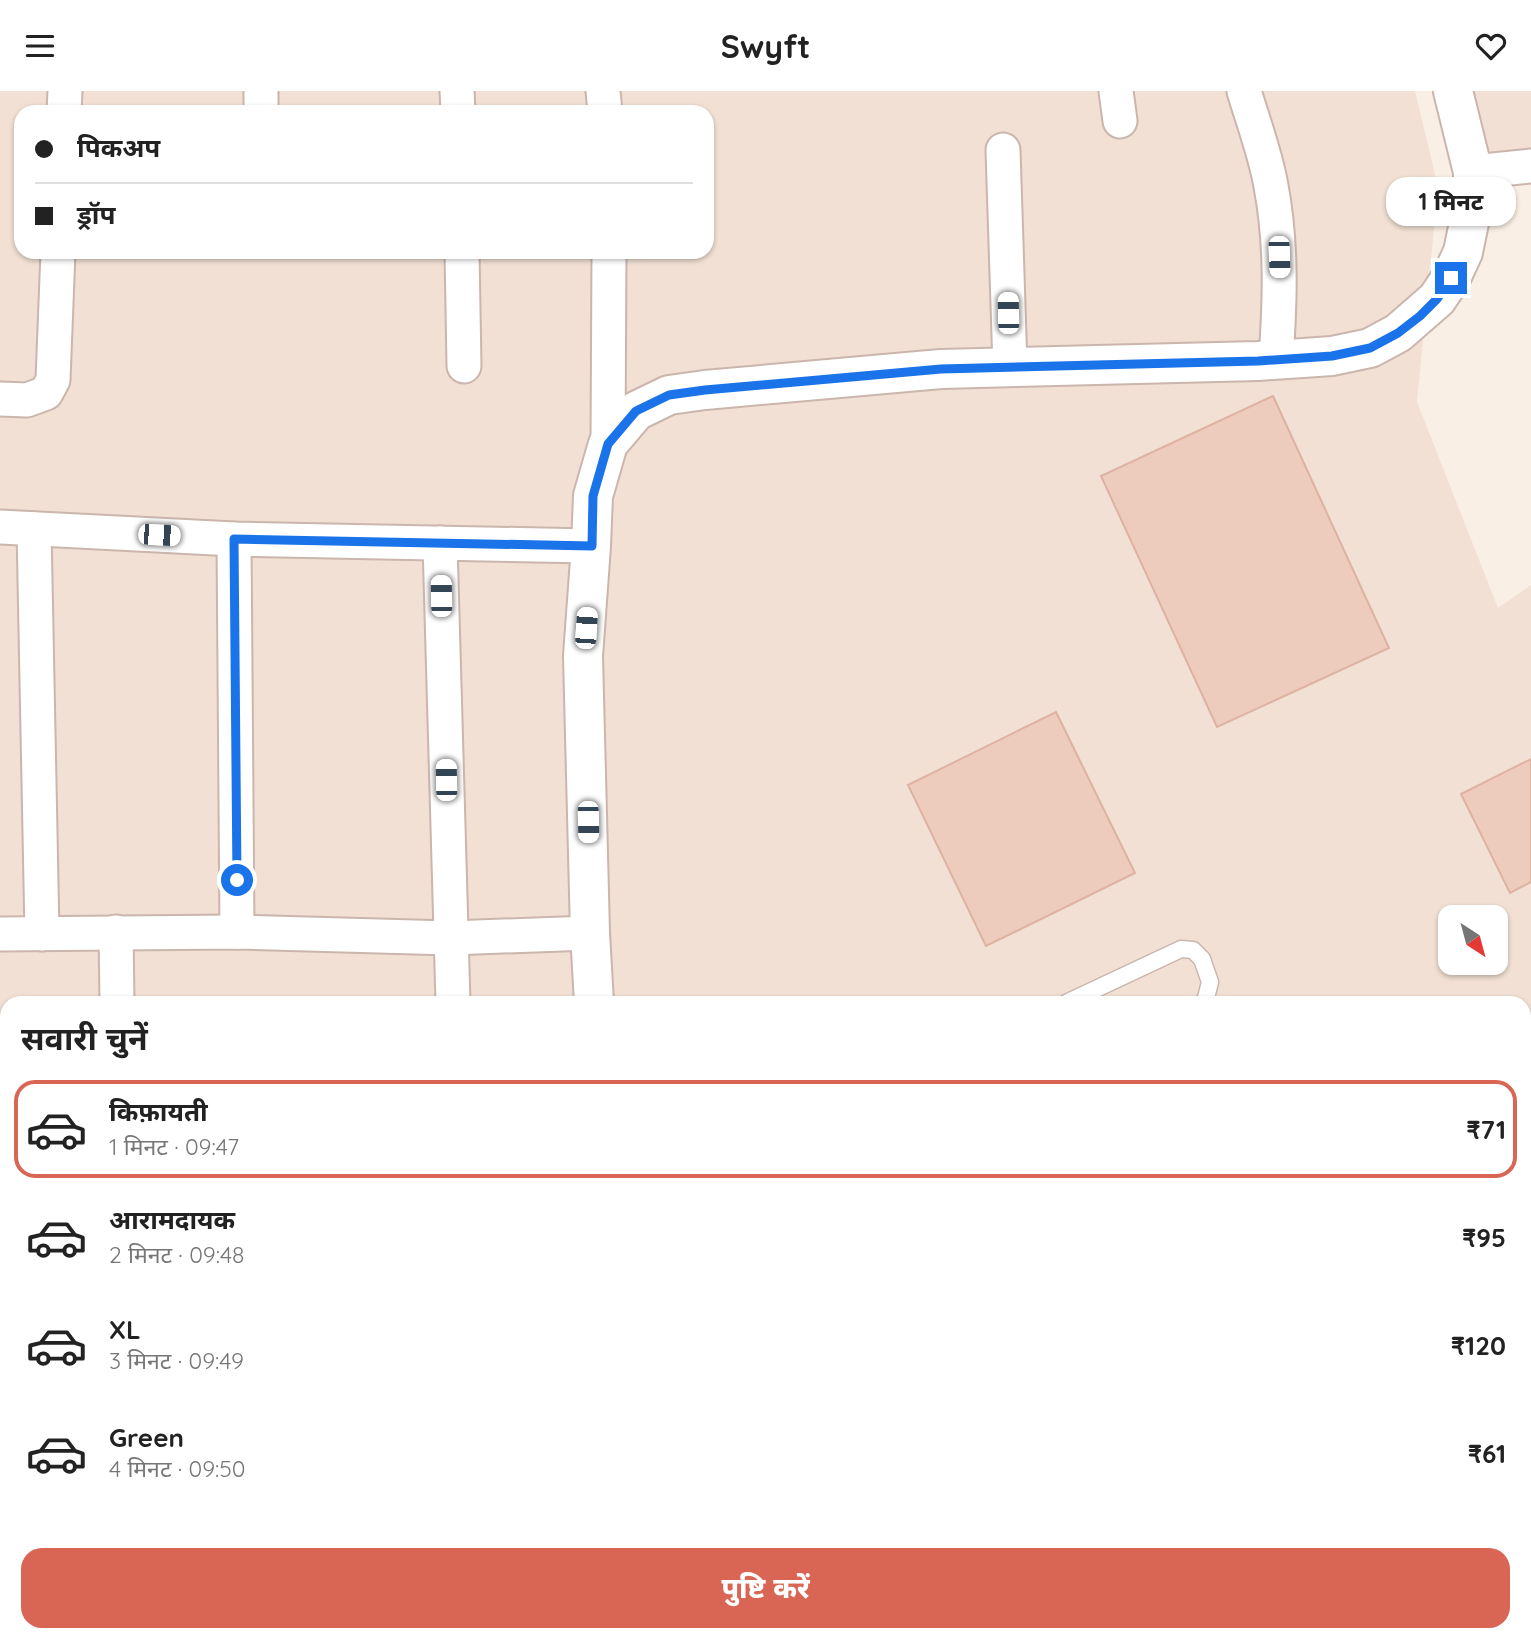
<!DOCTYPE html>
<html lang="hi">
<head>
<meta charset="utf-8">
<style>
  :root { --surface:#fff; --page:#f6f6f6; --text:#222; --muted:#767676; --line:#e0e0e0; --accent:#d96554 }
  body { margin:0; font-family:Quicksand,"Noto Sans Devanagari",sans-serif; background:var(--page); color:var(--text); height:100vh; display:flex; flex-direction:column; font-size:26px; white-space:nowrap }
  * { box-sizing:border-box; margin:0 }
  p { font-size:23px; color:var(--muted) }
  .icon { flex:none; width:38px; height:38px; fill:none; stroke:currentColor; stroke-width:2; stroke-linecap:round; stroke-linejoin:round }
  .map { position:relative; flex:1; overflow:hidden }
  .details { position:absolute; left:0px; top:905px; width:1531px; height:646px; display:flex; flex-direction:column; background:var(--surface); border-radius:21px 21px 0 0; box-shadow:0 2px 5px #0004 }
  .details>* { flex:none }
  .guide { position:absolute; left:14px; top:14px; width:700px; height:154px; border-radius:21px; box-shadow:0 2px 5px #0004; display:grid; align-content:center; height:154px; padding:0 21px; background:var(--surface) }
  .needle { width:46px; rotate:144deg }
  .buttons { position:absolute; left:1438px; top:814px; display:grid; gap:14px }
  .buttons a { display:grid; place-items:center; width:70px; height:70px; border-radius:14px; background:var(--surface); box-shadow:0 2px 5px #0004; font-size:35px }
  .end { position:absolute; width:32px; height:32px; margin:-16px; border:9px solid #1a73e8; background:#fff; box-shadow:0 0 0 4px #fff }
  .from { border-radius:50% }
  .bubble { position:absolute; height:49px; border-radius:21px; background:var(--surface); box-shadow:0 2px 5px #0004; font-size:23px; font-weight:800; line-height:49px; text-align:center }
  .car { position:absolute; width:21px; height:42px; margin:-21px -10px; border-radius:9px; box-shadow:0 0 5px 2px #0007; background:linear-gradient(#fff 24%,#345 0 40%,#fff 0 76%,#345 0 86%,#fff 0) }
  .guide b { display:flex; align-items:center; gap:24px; height:66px; font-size:26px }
  .guide b+b { border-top:2px solid var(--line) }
  .guide i { width:18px; height:18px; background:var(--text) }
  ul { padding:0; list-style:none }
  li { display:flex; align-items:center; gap:21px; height:98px; margin:0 14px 10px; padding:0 7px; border:4px solid transparent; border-radius:21px }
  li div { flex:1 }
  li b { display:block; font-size:26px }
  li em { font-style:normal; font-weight:800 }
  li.selected { border-color:var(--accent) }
  li>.icon { width:63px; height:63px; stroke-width:1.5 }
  h2 { padding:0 21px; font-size:32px; line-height:84px }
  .button { display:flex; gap:14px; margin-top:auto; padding:14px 21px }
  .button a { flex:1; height:80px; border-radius:21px; background:var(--accent); color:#fff; font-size:28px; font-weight:800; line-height:80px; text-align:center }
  header { display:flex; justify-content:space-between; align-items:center; height:91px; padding:0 21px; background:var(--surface); font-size:32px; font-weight:800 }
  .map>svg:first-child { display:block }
  .residential { fill:#f1e0d3; fill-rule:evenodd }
  .green { fill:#d5e6c4 }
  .building { fill:#edccbe; stroke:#deb2a0; stroke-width:2 }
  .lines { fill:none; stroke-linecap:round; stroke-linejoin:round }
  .service-casing { stroke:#cab6ac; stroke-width:19 }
  .minor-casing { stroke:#cab6ac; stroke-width:37 }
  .tertiary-casing { stroke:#cab6ac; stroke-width:42 }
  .service { stroke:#fff; stroke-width:16 }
  .minor { stroke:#fff; stroke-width:33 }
  .tertiary { stroke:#fff; stroke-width:38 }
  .route { stroke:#1a73e8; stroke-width:9 }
</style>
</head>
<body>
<header><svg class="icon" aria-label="menu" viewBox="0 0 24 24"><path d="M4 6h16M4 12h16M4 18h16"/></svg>Swyft<svg class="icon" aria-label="heart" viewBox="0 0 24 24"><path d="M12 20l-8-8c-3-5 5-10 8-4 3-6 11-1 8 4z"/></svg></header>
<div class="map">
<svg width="1531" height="1549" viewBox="0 0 1531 1549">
  <rect width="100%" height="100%" fill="#faefe4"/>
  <!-- residential -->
  <g class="residential">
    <path d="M 0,0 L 1415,0 L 1438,96 L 1417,311 L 1498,517 L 1531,494 L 1531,1549 L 0,1549 ZM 21,21 L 707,21 L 707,161 L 21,161 ZM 1451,826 L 1496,826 L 1496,872 L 1451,872 ZM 7,912 L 1524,912 L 1524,1544 L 7,1544 Z"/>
    <path d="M 1464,0 L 1531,0 L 1531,73 L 1480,77 Z"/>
  </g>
  <!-- green -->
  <path class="green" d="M 1531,1414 L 1531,1549 L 1216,1549 L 1229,1544 L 1524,1544 L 1524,1417 Z"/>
  <!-- building -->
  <g class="building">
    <path d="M 1273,305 L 1389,557 L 1217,636 L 1101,385 Z"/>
    <path d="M 1056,621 L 1135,782 L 986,855 L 908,694 Z"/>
    <path d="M 1531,668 L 1531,791 L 1510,802 L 1461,703 Z"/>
    <path d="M 1123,1544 L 1163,1544 L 1151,1549 L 1125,1549 Z"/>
  </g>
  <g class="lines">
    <!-- service casing -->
    <g class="service-casing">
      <path id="service" d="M 1066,912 L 1181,858 L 1193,859 L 1202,868 L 1210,891 L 1206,907 L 1203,912"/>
    </g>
    <!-- minor casing -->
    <g class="minor-casing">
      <g id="minor">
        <path d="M 457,0 L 458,21"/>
        <path d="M 603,0 L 605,21"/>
        <path d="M 1116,0 L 1120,30"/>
        <path d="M 1244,0 C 1253,30 1266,65 1271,95 C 1282,154 1280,209 1276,269"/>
        <path d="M 64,21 L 65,0"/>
        <path d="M 261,21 L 261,0"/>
        <path d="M 1003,59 L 1010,276"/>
        <path d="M 1473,81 L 1531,75"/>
        <path d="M 462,161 L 464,275"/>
        <path d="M 0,308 L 27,309 L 46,302 L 53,289 L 58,161"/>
        <path d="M 608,353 L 609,161"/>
        <path d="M 0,436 L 234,448 L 591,455"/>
        <path d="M 34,438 L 42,843"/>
        <path d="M 234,448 L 237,841"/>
        <path d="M 440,452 L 453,912"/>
        <path d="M 116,841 L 117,912"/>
        <path d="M 0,843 L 237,841 L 450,847 L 590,842"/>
        <path d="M 0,1249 L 7,1249"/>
        <path d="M 509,1544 L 510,1549"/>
        <path d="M 156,1549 L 156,1544"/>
        <path d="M 356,1549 L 357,1544"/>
        <path d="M 564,1549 L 593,1544"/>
        <path d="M 836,1549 L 858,1544"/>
      </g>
    </g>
    <!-- tertiary casing -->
    <g class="tertiary-casing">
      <g id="tertiary">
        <path d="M 594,912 L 590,842 L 583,565 L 591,455 L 593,405 L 608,353 L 636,320 L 669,304 L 705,299 L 941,278 L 1258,270 L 1332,265 L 1370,257 L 1398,242 L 1437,208 L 1451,187 L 1463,161 L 1473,112 L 1473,81 L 1453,0"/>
        <path d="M 685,1544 L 686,1549"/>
      </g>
    </g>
    <!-- service -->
    <use href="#service" class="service"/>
    <!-- minor -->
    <use href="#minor" class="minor"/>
    <!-- tertiary -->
    <use href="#tertiary" class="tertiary"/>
  </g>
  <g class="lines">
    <!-- route -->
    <path class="route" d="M 237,789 L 234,448 L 592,455 L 593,405 L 608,353 L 636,320 L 669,304 L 705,299 L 941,278 L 1258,270 L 1332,265 L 1370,257 L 1398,242 L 1420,225 L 1437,208 L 1451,187"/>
  </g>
</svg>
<div class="buttons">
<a><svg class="needle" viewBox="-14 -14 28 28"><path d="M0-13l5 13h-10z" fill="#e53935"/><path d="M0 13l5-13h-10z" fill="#767676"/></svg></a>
</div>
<i class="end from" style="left:237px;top:789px"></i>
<i class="end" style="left:1451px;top:187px"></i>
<div class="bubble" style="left:1386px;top:86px;width:130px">1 मिनट</div>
<i class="car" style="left:1279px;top:166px;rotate:178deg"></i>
<i class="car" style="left:1008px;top:222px;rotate:359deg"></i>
<i class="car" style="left:159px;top:444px;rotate:93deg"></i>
<i class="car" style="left:441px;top:505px;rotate:359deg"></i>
<i class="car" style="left:586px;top:537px;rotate:4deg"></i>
<i class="car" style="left:446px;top:689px;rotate:359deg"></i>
<i class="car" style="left:588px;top:731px;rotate:179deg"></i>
<div class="guide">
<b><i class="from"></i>पिकअप</b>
<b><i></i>ड्रॉप</b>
</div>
<section class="details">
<h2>सवारी चुनें</h2>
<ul>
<li class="selected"><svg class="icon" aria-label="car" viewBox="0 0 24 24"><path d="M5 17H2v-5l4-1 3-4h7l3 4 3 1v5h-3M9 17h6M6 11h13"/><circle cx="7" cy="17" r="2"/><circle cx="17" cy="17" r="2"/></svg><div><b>किफ़ायती</b><p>1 मिनट · 09:47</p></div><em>₹71</em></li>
<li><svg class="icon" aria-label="car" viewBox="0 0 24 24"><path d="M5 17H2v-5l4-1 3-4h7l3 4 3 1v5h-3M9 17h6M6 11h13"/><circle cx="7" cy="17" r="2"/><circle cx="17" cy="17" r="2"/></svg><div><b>आरामदायक</b><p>2 मिनट · 09:48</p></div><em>₹95</em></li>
<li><svg class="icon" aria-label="car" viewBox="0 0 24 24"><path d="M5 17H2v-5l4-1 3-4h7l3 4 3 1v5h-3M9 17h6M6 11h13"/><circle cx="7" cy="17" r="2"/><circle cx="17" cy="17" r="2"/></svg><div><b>XL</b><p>3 मिनट · 09:49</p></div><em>₹120</em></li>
<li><svg class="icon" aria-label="car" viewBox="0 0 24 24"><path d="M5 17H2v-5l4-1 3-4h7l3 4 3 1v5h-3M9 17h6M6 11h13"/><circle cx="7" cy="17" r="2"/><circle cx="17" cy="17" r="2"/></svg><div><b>Green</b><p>4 मिनट · 09:50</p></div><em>₹61</em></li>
</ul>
<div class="button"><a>पुष्टि करें</a></div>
</section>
</div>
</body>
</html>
